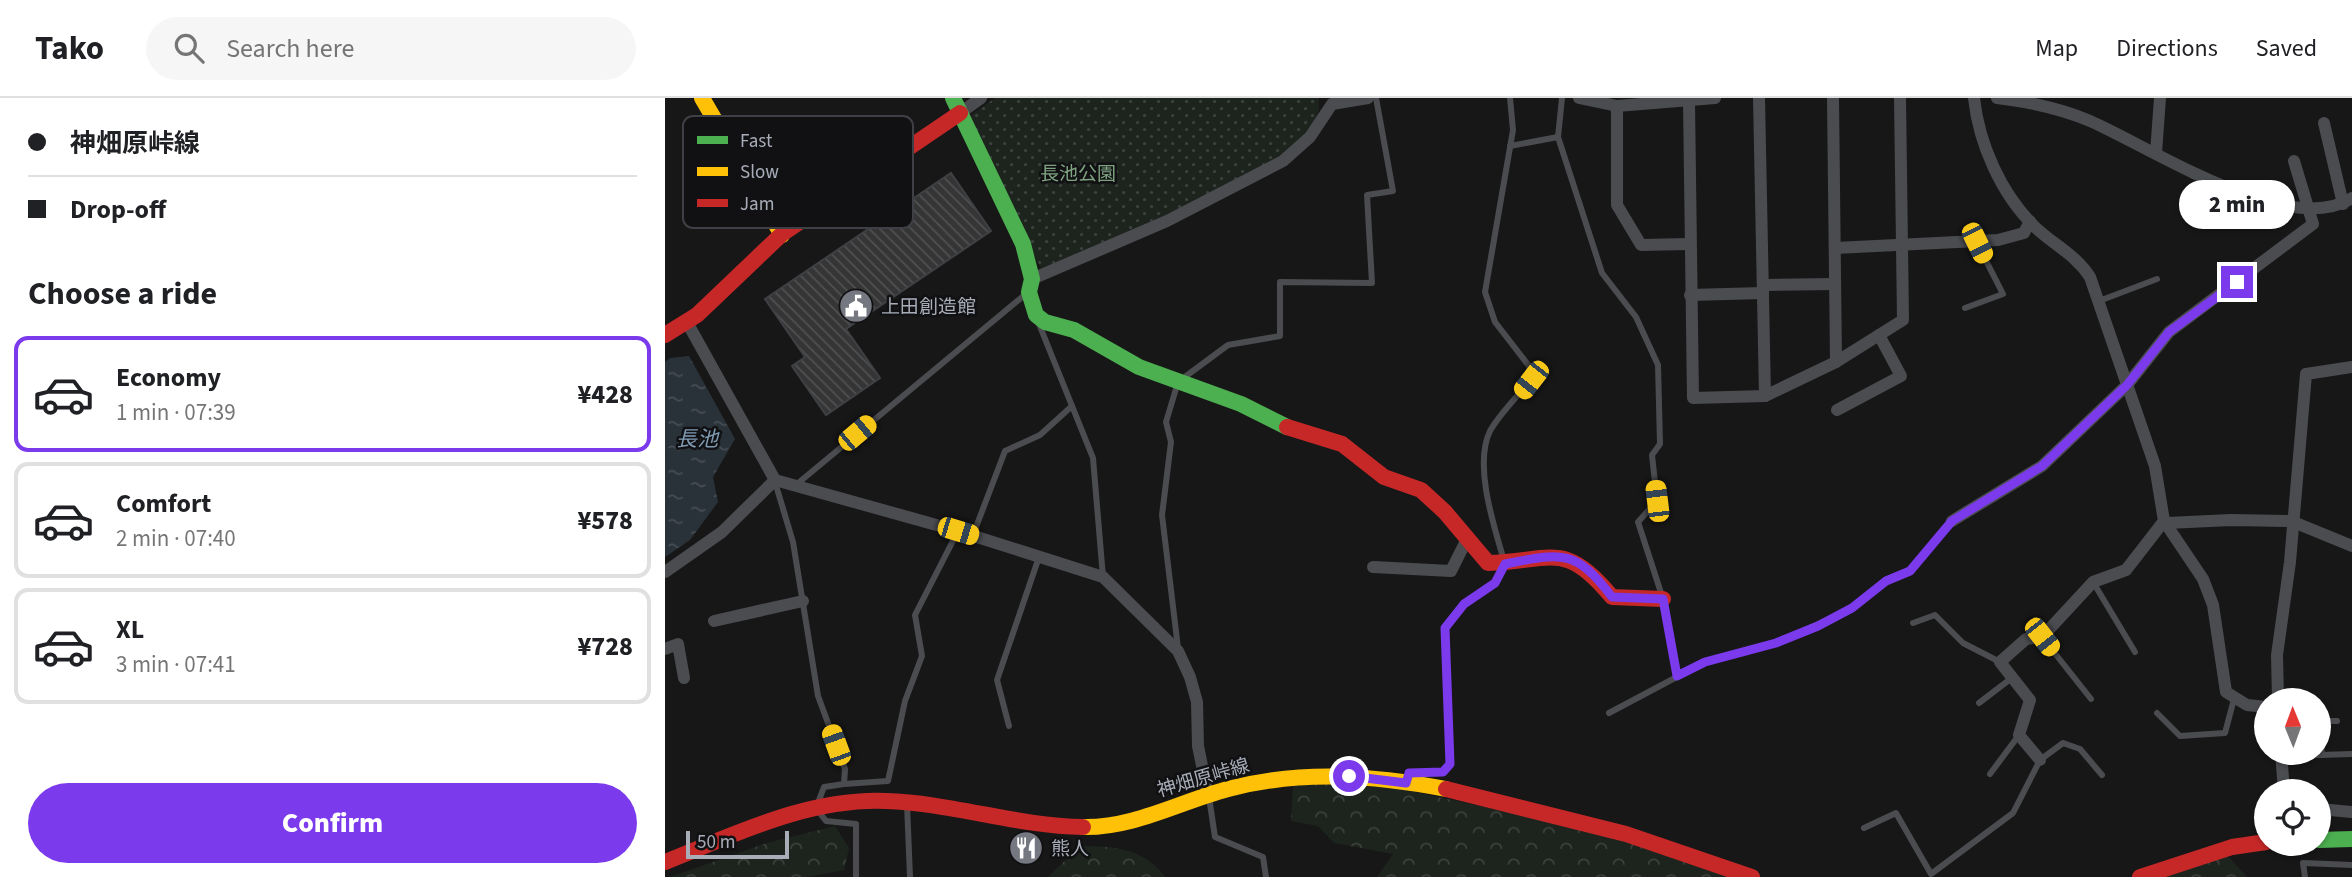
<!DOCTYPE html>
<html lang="en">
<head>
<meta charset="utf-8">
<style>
  :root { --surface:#fff; --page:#f6f6f6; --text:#202124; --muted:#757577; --line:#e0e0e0; --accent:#7c3aed }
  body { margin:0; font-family:"Source Sans 3","Noto Sans JP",sans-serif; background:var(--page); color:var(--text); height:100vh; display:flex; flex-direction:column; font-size:26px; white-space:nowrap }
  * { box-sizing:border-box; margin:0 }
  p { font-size:23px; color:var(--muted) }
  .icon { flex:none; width:38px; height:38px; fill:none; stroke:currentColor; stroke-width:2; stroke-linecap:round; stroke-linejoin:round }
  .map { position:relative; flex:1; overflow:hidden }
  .drawer { display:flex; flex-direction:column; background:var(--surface); width:665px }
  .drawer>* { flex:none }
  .guide { display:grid; align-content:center; height:154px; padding:0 28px; background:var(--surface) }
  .needle { width:46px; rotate:359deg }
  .controls { position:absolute; left:1589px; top:590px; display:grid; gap:14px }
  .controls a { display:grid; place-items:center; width:77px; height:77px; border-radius:50%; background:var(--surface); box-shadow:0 2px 5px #0004; font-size:35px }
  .scale { position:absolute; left:21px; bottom:18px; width:103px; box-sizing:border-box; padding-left:7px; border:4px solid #a8adb8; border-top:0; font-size:19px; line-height:24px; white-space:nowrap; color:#a8adb8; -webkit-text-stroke:5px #111113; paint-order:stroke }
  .end { position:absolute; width:32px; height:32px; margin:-16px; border:9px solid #7c3aed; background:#fff; box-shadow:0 0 0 4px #fff }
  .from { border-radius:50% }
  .bubble { position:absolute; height:49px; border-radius:24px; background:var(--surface); box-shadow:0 2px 5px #0004; font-size:23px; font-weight:800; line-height:49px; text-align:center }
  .car { position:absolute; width:21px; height:42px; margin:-21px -10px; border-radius:9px; box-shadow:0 0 5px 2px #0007; background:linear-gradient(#f5c518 24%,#345 0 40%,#f5c518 0 76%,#345 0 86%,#f5c518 0) }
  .guide b { display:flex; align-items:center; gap:24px; height:66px; font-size:26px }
  .guide b+b { border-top:2px solid var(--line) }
  .guide i { width:18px; height:18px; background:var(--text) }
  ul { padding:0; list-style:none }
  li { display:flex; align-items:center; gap:21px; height:116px; margin:0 14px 10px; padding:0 14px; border:4px solid var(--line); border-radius:14px }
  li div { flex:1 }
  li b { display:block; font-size:26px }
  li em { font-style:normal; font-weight:800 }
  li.on { border-color:var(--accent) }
  li>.icon { width:63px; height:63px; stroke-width:1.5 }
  h2 { padding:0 28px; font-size:32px; line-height:84px }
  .cta { display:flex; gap:14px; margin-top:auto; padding:14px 28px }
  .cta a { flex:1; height:80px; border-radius:42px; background:var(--accent); color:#fff; font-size:28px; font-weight:800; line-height:80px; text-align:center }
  header { display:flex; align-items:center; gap:42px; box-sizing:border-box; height:98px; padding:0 35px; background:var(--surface); border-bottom:2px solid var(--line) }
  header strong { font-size:33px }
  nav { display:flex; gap:38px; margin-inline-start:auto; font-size:24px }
  .search { width:490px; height:63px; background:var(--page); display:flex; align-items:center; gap:18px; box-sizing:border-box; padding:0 24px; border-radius:38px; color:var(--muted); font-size:26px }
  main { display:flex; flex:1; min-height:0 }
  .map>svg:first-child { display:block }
  .forest { fill:url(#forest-crowns) }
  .park { fill:url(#park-dots) }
  .water { fill:url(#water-ripples) }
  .building { fill:url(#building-back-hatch); stroke:#3f4043; stroke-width:2 }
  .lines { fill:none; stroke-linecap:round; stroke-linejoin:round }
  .lane { stroke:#4b4c50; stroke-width:6 }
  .street { stroke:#4b4c50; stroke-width:12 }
  .fast { stroke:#4caf50; stroke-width:16 }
  .slow { stroke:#ffc107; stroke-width:16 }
  .jam { stroke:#c62828; stroke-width:16 }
  .route { stroke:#7c3aed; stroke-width:9 }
  .labels { text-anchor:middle; stroke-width:5; stroke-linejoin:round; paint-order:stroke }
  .park-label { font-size:19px; fill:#7fa381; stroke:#111113 }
  .poi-label { font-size:19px; fill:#a8adb8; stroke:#111113; text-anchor:start }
  .street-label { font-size:19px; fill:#a8adb8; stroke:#111113 }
  .water-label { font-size:21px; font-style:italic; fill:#7f9bb3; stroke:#111113 }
  .key { fill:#111113; stroke:#3e4045; stroke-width:2 }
  .key-label { font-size:19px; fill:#a8adb8 }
</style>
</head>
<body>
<header>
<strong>Tako</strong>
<div class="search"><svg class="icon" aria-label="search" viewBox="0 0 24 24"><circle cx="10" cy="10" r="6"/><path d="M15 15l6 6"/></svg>Search here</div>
<nav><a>Map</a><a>Directions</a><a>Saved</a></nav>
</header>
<main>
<section class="drawer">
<div class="guide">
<b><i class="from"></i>神畑原峠線</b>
<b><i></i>Drop-off</b>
</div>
<h2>Choose a ride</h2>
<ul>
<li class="on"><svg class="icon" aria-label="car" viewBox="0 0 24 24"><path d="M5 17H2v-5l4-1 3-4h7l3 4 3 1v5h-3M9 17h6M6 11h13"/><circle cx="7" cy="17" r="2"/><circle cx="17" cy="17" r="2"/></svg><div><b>Economy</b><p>1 min · 07:39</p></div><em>¥428</em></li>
<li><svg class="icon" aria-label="car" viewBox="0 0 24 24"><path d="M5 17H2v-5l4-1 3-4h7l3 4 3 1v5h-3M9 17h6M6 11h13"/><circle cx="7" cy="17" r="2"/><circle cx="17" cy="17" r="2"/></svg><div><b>Comfort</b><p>2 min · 07:40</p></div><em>¥578</em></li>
<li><svg class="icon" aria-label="car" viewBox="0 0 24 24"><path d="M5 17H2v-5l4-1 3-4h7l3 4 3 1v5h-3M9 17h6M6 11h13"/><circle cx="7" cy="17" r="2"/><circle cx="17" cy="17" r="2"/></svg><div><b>XL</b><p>3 min · 07:41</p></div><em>¥728</em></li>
</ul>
<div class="cta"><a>Confirm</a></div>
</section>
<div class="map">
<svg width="1687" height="779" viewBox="0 0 1687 779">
  <defs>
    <pattern id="forest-crowns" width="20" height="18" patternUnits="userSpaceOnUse" patternTransform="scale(1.75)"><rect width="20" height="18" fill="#1d241e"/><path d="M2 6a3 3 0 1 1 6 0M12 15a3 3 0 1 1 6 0" fill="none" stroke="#3b413d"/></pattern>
    <pattern id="park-dots" width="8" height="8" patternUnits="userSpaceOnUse" patternTransform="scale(1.75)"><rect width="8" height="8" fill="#1d241e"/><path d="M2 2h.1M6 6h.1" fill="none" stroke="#3b413d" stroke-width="1.8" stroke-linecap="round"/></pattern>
    <pattern id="water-ripples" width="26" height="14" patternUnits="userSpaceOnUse" patternTransform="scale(1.75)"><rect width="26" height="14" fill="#2a3239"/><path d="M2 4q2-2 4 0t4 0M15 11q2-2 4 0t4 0" fill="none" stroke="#464d54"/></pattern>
    <pattern id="building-back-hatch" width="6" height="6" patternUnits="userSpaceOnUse" patternTransform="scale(1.75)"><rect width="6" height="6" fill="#353536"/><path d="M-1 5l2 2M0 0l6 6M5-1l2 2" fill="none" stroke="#4f5051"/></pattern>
  </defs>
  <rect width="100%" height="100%" fill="#171717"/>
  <!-- forest -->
  <g class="forest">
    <path d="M 664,681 L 740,692 L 948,736 L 1071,779 L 712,779 L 728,756 L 669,745 L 653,728 L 626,723 L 628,685 Z"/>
    <path d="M 170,728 L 184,750 L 179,772 L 142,779 L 5,779 L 102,745 Z"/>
    <path d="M 415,748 C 448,748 479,750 500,779 L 383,779 Z"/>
    <path d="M 1561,756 L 1582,779 L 1487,779 Z"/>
  </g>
  <!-- park -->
  <path class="park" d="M 330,0 L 654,0 L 653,16 L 642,35 L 615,60 L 533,103 L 376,171 L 302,20 Z"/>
  <!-- water -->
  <path class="water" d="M 24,258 L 70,341 L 48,379 L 53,404 L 25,442 L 0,459 L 0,264 L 5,260 Z"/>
  <!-- building -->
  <path class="building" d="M 286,75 L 326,133 L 181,231 L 215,280 L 161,317 L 127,268 L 140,259 L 100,201 Z"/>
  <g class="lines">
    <!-- lane -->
    <g class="lane">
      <path d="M 897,0 L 893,39 L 937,175 L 971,219 L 993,267 L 995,346 L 987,357 L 992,403 L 973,424 L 998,501 L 1012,578"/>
      <path d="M 845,48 L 893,39"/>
      <path d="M 1434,203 L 1492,181"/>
      <path d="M 1300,210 L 1338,196 L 1312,145"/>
      <path d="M 374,226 L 428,360 L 438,479"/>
      <path d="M 110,384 L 128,444 L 153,598 L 180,671 L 179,686 L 159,689 L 151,710 L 161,723 L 191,726 L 191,779"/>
      <path d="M 132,386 L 362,195"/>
      <path d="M 308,437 L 340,353 L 375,337 L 407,308"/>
      <path d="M 1428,484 L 1470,554"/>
      <path d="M 1248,525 L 1270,517 L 1298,545 L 1335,564"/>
      <path d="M 1377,539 L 1426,601"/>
      <path d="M 513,550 L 497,417 L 506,344 L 501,324 L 513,284 L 563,247 L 615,238 L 615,184 L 707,185 L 702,97 L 728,93 L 711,0"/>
      <path d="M 1314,605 L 1348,579"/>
      <path d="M 944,615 L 1040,564 L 1111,545 L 1187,511 L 1221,483 L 1245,473 L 1287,423"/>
      <path d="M 1492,615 L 1515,638 L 1560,635 L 1569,601"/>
      <path d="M 1654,623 L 1657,657"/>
      <path d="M 1654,623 L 1672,623"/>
      <path d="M 344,628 L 332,582 L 374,459"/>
      <path d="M 1617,658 L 1687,656"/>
      <path d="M 1325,676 L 1354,637"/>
      <path d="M 742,681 L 744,675 L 778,674 L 785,665 L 780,530 L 798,506 L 830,485 L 840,466 C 830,431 808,368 825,333 C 835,315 853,298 866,282 L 864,268 L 830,224 L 820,194 L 848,32 L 845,0"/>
      <path d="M 179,686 L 223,683 L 240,603 L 257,558 L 250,517 L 293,433"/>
      <path d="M 544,699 L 550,739 L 598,759 L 601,779"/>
      <path d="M 242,706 L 245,779"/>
      <path d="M 1199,730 L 1231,715 L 1266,776 L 1348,715 L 1375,662 L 1398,645 L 1415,651 L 1437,677"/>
      <path d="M 1640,779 L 1638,765 L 1687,767"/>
    </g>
    <!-- street -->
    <g class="street">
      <path d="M 914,0 L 952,8 L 1050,0"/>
      <path d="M 1094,0 L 1100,298"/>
      <path d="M 1168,0 L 1171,264"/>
      <path d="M 1309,0 C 1314,46 1336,96 1370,129 C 1389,147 1411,157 1425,179 L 1490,368 L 1499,423 L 1461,472 L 1428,484 L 1377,539 L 1361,541 L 1335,564 L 1365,602 L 1354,637 L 1375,662"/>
      <path d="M 1332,0 C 1365,4 1395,10 1425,23 C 1487,50 1624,141 1687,100"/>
      <path d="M 1024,4 L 1028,300 L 1100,298 L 1171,264 L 1238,222 L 1235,0"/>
      <path d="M 952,8 L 952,107 L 976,147 L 1024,146"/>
      <path d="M 295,15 L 316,0"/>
      <path d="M 1659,25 L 1678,106"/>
      <path d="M 1491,55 L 1495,0"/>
      <path d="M 1170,150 L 1333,142 L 1359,135 L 1365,123"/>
      <path d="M 367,181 L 502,123 L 618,63 L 645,39 L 667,6 L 703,0"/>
      <path d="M 1099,187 L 1169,186"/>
      <path d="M 1025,197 L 1098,195"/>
      <path d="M 23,226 L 110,382 L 293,433 L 438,479 L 513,553 L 525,579 L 532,604 L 533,648 L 543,697"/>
      <path d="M 1172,312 L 1236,278 L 1214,237"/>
      <path d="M 1287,423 L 1377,368 L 1462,287 L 1504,234 L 1648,126 L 1629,63"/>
      <path d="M 1499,423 L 1538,481 L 1548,507 L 1561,594 L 1582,607 L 1601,609"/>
      <path d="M 1502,425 L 1566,422 L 1626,423 L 1687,448"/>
      <path d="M 708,469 L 786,473 L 802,441"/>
      <path d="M 0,474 L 57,434 L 110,382"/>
      <path d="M 49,523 L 138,503"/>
      <path d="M 0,551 L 13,546 L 19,580"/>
      <path d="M 1613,602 L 1612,557 L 1625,464 L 1641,276 L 1687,269"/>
      <path d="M 1616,654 L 1619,693"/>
      <path d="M 1654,711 L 1687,714"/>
      <path d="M 1600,744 L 1601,726"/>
    </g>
    <!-- fast -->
    <g class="fast">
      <path d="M 288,0 L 358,146 L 367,181 L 364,194 L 371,217 L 380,224 L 409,232 L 474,269 L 576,306 L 622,329"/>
      <path d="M 1654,742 L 1687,741"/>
    </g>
    <!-- slow -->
    <g class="slow">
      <path d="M 37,0 L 117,137"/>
      <path d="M 418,729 C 469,730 514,704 563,691 C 635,672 708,677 781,691"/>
    </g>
    <!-- jam -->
    <g class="jam">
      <path d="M 0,237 L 32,217 L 117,136 L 295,15"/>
      <path d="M 622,329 L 677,346 L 719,379 L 756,392 L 780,414 L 823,465 C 888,463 900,442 947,499 L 998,501"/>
      <path d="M 781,691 L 961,736 L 1087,779"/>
      <path d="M 0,764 C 71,736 143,700 221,703 C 287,705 351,728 418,729"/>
      <path d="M 1475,779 L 1567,749 L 1601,744"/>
    </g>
  </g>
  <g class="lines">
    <!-- route -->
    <path class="route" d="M 684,678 L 741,685 L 744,675 L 778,674 L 785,666 L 780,530 L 799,506 L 830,485 L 840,466 C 896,455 910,450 947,499 L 998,501 L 1012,578 L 1040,564 L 1111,545 L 1153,528 L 1187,510 L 1221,483 L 1245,473 L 1287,423 L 1377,368 L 1462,287 L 1504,234 L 1572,184"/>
  </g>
  <!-- icons -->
  <defs>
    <g id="civic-disc" transform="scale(1.75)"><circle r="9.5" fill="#757880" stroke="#111113"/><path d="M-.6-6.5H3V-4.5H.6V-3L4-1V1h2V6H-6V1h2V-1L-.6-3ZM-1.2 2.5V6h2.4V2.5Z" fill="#fff"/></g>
    <g id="restaurant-disc" transform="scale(1.75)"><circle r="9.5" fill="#757880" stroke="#111113"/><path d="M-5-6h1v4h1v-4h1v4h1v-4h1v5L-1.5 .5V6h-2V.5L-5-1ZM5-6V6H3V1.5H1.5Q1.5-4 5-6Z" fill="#fff"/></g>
  </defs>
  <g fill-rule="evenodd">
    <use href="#civic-disc" x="191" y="208"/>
    <use href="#restaurant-disc" x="361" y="750"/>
  </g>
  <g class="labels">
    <!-- park labels -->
    <g class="park-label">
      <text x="413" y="82">長池公園</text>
    </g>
    <!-- poi labels -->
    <g class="poi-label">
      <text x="216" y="215">上田創造館</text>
      <text x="386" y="757">熊人</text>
    </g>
    <!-- street labels -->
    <g class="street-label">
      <text transform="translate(538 679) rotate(-16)" y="7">神畑原峠線</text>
    </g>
    <!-- water labels -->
    <g class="water-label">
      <text x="32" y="348">長池</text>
    </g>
  </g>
  <!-- legend -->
  <rect x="18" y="18" width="230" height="112" rx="10" class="key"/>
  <rect x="32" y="38" width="31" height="8" fill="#4caf50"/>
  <rect x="32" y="69" width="31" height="9" fill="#ffc107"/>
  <rect x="32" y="101" width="31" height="8" fill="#c62828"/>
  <g class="key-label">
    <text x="75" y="49">Fast</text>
    <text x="75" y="80">Slow</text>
    <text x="75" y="112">Jam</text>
  </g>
</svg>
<div class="controls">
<a><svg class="needle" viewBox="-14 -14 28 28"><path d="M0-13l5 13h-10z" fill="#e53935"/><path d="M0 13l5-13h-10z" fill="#757577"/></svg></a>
<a><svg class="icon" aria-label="locate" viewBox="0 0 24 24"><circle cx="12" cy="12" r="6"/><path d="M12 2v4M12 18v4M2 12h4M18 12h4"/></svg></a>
</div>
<div class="scale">50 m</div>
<i class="end from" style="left:684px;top:678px"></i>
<i class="end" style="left:1572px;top:184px"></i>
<div class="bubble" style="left:1514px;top:82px;width:116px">2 min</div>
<i class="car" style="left:1312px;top:145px;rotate:154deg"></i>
<i class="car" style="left:866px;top:282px;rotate:218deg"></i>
<i class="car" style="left:192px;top:335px;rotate:50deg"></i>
<i class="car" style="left:992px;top:403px;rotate:353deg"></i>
<i class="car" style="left:293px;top:433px;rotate:107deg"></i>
<i class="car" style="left:1377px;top:539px;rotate:142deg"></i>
<i class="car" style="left:171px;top:647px;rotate:340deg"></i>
</div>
</main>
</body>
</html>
